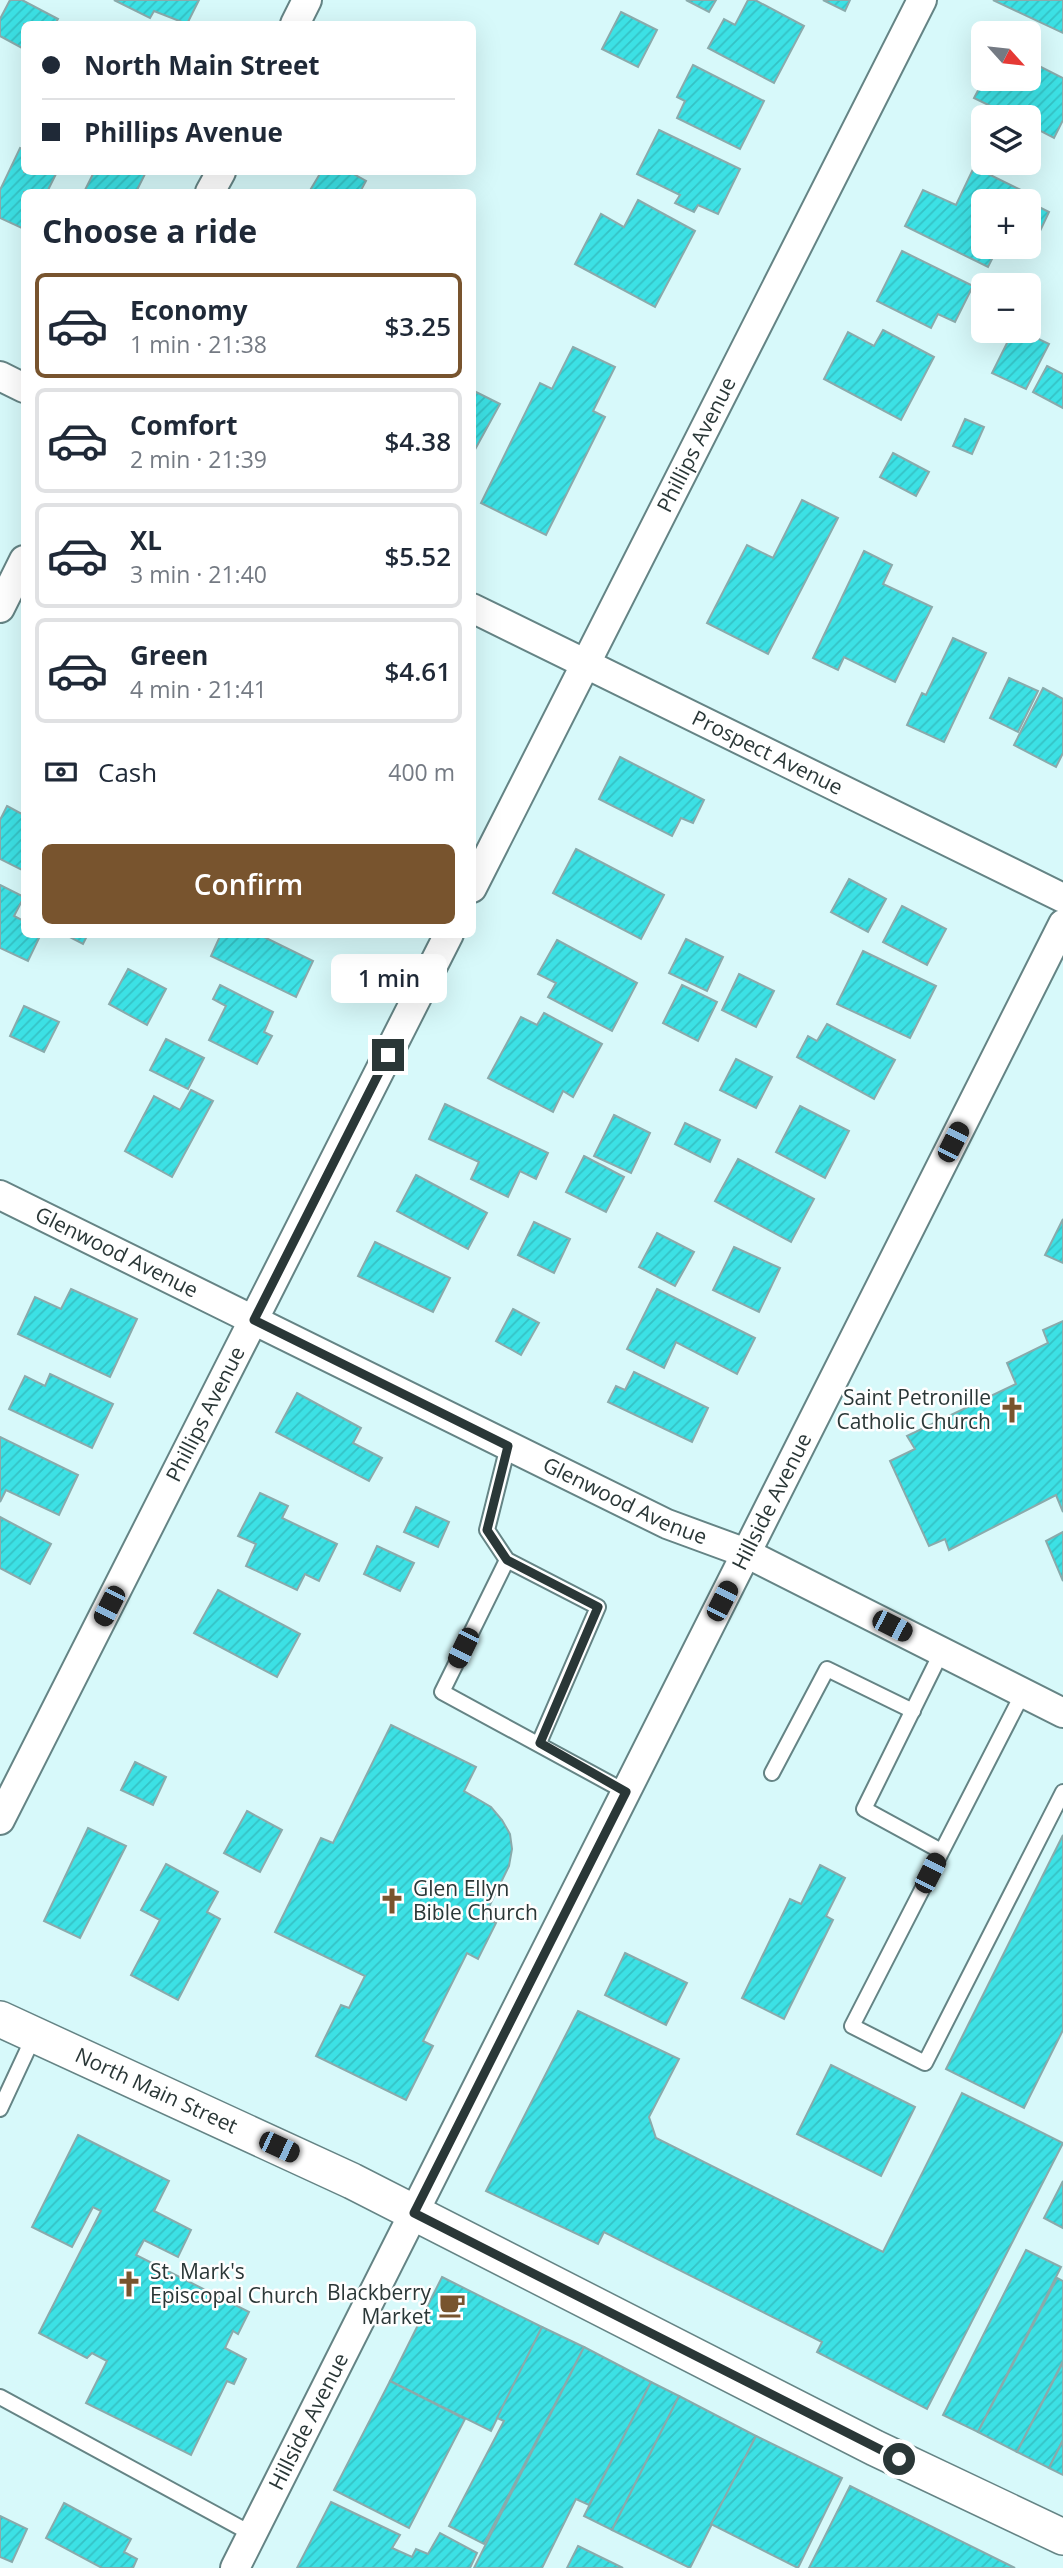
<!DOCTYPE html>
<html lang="en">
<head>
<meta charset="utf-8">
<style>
  :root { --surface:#fff; --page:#f2f2f3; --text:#1f2937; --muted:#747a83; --line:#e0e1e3; --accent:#78542e }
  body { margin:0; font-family:"Open Sans",sans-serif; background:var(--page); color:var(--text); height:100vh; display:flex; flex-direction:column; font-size:26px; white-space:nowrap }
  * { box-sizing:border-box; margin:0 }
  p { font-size:23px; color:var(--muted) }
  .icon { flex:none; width:38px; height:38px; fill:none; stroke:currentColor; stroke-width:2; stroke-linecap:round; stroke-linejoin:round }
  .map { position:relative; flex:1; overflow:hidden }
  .drawer { position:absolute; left:21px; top:189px; width:455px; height:749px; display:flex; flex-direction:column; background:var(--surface); border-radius:10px; box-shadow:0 7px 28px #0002 }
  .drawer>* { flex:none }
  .hud { position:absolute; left:21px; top:21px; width:455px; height:154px; border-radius:10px; box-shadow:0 7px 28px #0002; display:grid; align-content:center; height:154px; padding:0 21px; background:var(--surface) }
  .needle { width:46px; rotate:117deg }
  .controls { position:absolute; left:971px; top:21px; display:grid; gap:14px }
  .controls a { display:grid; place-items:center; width:70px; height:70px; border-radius:10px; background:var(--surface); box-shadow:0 7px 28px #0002; font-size:35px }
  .end { position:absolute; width:32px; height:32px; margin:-16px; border:9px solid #2a3737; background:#fff; box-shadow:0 0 0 4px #fff }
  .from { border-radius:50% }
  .bubble { position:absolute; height:49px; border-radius:10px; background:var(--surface); box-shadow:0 7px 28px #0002; font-size:23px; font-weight:600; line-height:49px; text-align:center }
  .car { position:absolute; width:21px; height:42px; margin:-21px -10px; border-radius:9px; box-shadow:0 0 5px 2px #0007; background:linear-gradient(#222 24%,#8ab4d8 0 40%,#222 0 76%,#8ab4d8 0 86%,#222 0) }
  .hud b { display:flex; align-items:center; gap:24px; height:66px; font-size:26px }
  .hud b+b { border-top:2px solid var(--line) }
  .hud i { width:18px; height:18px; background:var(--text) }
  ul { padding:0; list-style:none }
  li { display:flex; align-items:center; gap:21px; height:105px; margin:0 14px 10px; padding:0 7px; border:4px solid var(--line); border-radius:10px }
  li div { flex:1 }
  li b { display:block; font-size:26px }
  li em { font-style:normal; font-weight:600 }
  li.current { border-color:var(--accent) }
  li>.icon { width:63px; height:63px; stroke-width:1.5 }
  h2 { padding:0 21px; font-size:32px; line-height:84px }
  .pay { display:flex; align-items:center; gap:18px; height:77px; padding:0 21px; font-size:26px }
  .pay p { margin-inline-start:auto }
  .button { display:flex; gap:14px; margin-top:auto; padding:14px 21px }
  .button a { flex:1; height:80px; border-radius:10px; background:var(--accent); color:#fff; font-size:28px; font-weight:600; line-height:80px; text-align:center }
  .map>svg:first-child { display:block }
  .building { fill:url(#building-hatch); stroke:#8aaaab; stroke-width:2 }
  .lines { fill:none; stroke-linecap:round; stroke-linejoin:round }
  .service-casing { stroke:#658485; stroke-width:18 }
  .minor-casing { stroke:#658485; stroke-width:32 }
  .tertiary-casing { stroke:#658485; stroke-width:38 }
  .service { stroke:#fff; stroke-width:14 }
  .minor { stroke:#fff; stroke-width:28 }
  .tertiary { stroke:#fff; stroke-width:35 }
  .route { stroke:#2a3737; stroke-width:9 }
  .labels { text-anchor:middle; stroke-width:5; stroke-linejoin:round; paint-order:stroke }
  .street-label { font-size:21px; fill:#2a3737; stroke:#fefefe }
  .poi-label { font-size:21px; fill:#2a3737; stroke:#fefefe; text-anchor:end }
</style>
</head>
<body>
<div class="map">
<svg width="1063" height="2568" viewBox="0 0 1063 2568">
  <defs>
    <pattern id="building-hatch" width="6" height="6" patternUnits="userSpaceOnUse" patternTransform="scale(1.75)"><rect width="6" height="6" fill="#3ce1e5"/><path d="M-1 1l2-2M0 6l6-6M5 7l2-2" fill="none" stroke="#35c2c5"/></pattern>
  </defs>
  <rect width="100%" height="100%" fill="#d7f9fa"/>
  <!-- building -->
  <g class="building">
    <path d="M 10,0 L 22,0 L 58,19 L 55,24 L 24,24 L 24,49 L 0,36 L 0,19 Z"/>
    <path d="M 114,0 L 199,0 L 187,24 L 154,11 L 150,18 Z"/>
    <path d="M 686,0 L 716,0 L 709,12 Z"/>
    <path d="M 748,0 L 755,0 L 804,26 L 774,83 L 708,48 L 724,19 L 735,25 Z"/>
    <path d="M 823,0 L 850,0 L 845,11 Z"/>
    <path d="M 993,0 L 1063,0 L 1063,33 Z"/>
    <path d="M 621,12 L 657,30 L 638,67 L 602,49 Z"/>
    <path d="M 1029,61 L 1063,78 L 1063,120 L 1054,138 L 1029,125 L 1029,117 L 1013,117 L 974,98 L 984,79 L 1029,79 Z"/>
    <path d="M 693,65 L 764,101 L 740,149 L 677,118 L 685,101 L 677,97 Z"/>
    <path d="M 659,130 L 740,169 L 718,214 L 698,205 L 694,212 L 675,203 L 680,195 L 637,174 Z"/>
    <path d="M 20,148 L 24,150 L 24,172 L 57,172 L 47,192 L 24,192 L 24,229 L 0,218 L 0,190 Z"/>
    <path d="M 974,167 L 1025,192 L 1020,201 L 984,201 L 984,247 L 998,247 L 988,267 L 905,226 L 923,190 L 956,205 Z"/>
    <path d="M 94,172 L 146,172 L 136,192 L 84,192 Z"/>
    <path d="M 321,172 L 350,172 L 366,181 L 360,192 L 309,192 Z"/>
    <path d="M 638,200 L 695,231 L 655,307 L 575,264 L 601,214 L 624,227 Z"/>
    <path d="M 1029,202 L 1049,212 L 1040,231 L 1029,225 Z"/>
    <path d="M 902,251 L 973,286 L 955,322 L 938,314 L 931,328 L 877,301 Z"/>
    <path d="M 883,330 L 934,357 L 901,420 L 824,379 L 848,332 L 874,346 Z"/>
    <path d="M 1013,331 L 1022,331 L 1049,344 L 1026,389 L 992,373 Z"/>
    <path d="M 573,347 L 615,367 L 593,411 L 605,417 L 546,535 L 481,503 L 540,383 L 552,389 Z"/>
    <path d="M 1047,366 L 1063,374 L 1063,408 L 1033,392 Z"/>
    <path d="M 472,390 L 500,404 L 472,455 Z"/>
    <path d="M 965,419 L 984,427 L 972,454 L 953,446 Z"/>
    <path d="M 893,453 L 929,472 L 916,496 L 880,477 Z"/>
    <path d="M 802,500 L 838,518 L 768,654 L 707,623 L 747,545 L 773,558 Z"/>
    <path d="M 864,551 L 892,565 L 883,584 L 932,607 L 895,682 L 844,657 L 838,670 L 813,658 Z"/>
    <path d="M 953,638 L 986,653 L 944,742 L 907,725 L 922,693 L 926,695 Z"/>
    <path d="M 1009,678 L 1038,691 L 1018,732 L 990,718 Z"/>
    <path d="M 1043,688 L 1063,699 L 1063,753 L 1056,767 L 1014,745 Z"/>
    <path d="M 620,757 L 704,800 L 693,823 L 681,818 L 672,836 L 599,799 Z"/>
    <path d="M 7,806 L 24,815 L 24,871 L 0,859 L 0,820 Z"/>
    <path d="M 576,849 L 664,895 L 641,939 L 553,893 Z"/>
    <path d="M 849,879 L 886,899 L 868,932 L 831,912 Z"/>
    <path d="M 0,885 L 24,897 L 14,916 L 24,921 L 24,934 L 41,934 L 28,961 L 0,948 Z"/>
    <path d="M 902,906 L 946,929 L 927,965 L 883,942 Z"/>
    <path d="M 64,934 L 88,934 L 83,944 Z"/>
    <path d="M 221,934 L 258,934 L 313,961 L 296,997 L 211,956 Z"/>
    <path d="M 686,939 L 723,957 L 707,991 L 669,973 Z"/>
    <path d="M 557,940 L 637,983 L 612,1031 L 548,997 L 556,983 L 538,974 Z"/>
    <path d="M 863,951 L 936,986 L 910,1038 L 837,1004 Z"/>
    <path d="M 128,969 L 166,989 L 147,1025 L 109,1004 Z"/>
    <path d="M 739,974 L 774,991 L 756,1027 L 722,1010 Z"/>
    <path d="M 220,985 L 273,1012 L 264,1032 L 272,1036 L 257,1064 L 209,1040 L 226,1006 L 213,999 Z"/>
    <path d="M 682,985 L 717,1002 L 698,1041 L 663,1023 Z"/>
    <path d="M 24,1006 L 59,1022 L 44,1052 L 10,1036 Z"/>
    <path d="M 544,1013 L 602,1044 L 573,1097 L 563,1091 L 553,1112 L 488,1078 L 521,1017 L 537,1025 Z"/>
    <path d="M 827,1024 L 895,1060 L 874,1099 L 797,1057 L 808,1036 L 817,1041 Z"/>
    <path d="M 166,1039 L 204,1058 L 188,1089 L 150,1070 Z"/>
    <path d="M 736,1059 L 772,1077 L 756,1108 L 720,1090 Z"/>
    <path d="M 191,1090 L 213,1101 L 172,1177 L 125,1151 L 154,1096 L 180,1110 Z"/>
    <path d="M 445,1104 L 548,1153 L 536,1179 L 520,1171 L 508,1197 L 471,1179 L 479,1162 L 429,1139 Z"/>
    <path d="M 800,1106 L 849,1131 L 825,1178 L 776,1152 Z"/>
    <path d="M 614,1115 L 650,1133 L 631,1173 L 594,1156 Z"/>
    <path d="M 685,1123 L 720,1140 L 710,1162 L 675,1144 Z"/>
    <path d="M 584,1156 L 624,1177 L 606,1212 L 566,1192 Z"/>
    <path d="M 738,1159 L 814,1199 L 791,1242 L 715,1201 Z"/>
    <path d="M 416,1175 L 487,1213 L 468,1249 L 397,1211 Z"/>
    <path d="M 1063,1219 L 1063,1263 L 1045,1255 Z"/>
    <path d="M 534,1222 L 570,1239 L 554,1273 L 518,1255 Z"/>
    <path d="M 657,1233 L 694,1252 L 675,1286 L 639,1267 Z"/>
    <path d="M 375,1242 L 450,1278 L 433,1312 L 358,1276 Z"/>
    <path d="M 734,1247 L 780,1268 L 759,1312 L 713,1290 Z"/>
    <path d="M 71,1289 L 137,1319 L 110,1377 L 18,1334 L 35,1297 L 61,1309 Z"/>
    <path d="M 657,1289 L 755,1338 L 737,1374 L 676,1342 L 664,1368 L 627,1349 Z"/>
    <path d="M 513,1309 L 539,1323 L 521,1355 L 496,1341 Z"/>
    <path d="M 1063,1321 L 1063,1512 L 1056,1495 L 949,1550 L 945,1539 L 929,1546 L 890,1461 L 915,1449 L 907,1436 L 1016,1384 L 1007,1363 L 1048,1343 L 1043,1330 Z"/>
    <path d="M 634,1372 L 708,1408 L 692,1442 L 608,1402 L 616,1386 L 625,1390 Z"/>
    <path d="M 50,1374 L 113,1404 L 92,1448 L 9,1409 L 25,1376 L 45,1386 Z"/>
    <path d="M 297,1393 L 361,1428 L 353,1443 L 382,1458 L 369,1481 L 276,1432 Z"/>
    <path d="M 0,1437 L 78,1475 L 59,1515 L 6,1490 L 0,1502 Z"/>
    <path d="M 260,1493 L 288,1506 L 282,1518 L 337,1544 L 319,1581 L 305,1574 L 297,1590 L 246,1566 L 256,1544 L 238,1536 Z"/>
    <path d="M 416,1507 L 449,1522 L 438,1547 L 404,1532 Z"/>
    <path d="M 0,1517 L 51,1544 L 30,1584 L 0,1568 Z"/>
    <path d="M 1063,1532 L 1063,1581 L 1046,1541 Z"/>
    <path d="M 377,1546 L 414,1563 L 400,1591 L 364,1574 Z"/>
    <path d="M 218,1590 L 300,1634 L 277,1677 L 194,1633 Z"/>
    <path d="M 391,1725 L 476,1767 L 464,1791 L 491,1807 L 502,1820 L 510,1834 L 512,1849 L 509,1866 L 484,1917 L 496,1923 L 478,1959 L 467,1953 L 423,2041 L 433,2046 L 406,2100 L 316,2056 L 341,2005 L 349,2008 L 365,1976 L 275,1932 L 321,1838 L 333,1843 Z"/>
    <path d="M 135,1762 L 166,1777 L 153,1805 L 121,1790 Z"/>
    <path d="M 247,1811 L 282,1830 L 260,1872 L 224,1853 Z"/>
    <path d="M 88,1828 L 126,1846 L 80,1938 L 44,1921 Z"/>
    <path d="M 1063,1835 L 1063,2030 L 1024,2108 L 946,2069 Z"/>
    <path d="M 166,1864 L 218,1892 L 207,1912 L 220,1919 L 178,2000 L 131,1975 L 160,1920 L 141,1910 Z"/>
    <path d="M 820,1865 L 845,1878 L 826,1916 L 833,1920 L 784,2019 L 742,1998 L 790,1899 L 801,1904 Z"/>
    <path d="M 625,1953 L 687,1983 L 666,2025 L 605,1995 Z"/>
    <path d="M 578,2011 L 679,2059 L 649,2117 L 656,2138 L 883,2252 L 962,2093 L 1063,2143 L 927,2409 L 817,2352 L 822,2342 L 604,2232 L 598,2244 L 486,2191 Z"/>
    <path d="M 831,2065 L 915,2107 L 881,2176 L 797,2134 Z"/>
    <path d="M 78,2135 L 169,2181 L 154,2211 L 191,2230 L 178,2257 L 144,2240 L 136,2255 L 249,2312 L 238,2334 L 233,2331 L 225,2348 L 246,2359 L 234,2384 L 227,2381 L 191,2455 L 86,2403 L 107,2361 L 92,2353 L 87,2358 L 39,2333 L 101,2211 L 93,2207 L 72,2247 L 32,2227 Z"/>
    <path d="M 1063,2181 L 1063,2228 L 1044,2218 Z"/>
    <path d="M 1026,2250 L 1061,2267 L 978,2432 L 943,2415 Z"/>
    <path d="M 442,2277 L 542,2327 L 491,2431 L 390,2381 Z"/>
    <path d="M 1057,2278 L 1063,2281 L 1063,2361 L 1017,2452 L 978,2432 Z"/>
    <path d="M 542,2327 L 584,2347 L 484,2544 L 449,2526 L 504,2421 L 497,2418 Z"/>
    <path d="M 584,2347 L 651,2382 L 589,2505 L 576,2499 L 542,2568 L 474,2568 Z"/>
    <path d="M 1063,2362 L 1063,2440 L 1049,2468 L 1017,2452 Z"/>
    <path d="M 390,2381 L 465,2419 L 409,2528 L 334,2490 Z"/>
    <path d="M 651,2382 L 679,2396 L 612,2530 L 584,2516 Z"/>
    <path d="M 679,2396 L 756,2436 L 690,2568 L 612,2530 Z"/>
    <path d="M 756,2436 L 842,2478 L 798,2568 L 711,2524 Z"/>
    <path d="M 1063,2440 L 1063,2475 L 1049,2468 Z"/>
    <path d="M 850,2486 L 1015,2568 L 809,2568 Z"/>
    <path d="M 331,2502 L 400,2535 L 392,2548 L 412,2557 L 416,2549 L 428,2554 L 440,2533 L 477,2553 L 470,2568 L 297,2568 Z"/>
    <path d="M 64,2503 L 131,2539 L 124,2552 L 137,2559 L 133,2568 L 102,2568 L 46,2538 Z"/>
    <path d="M 0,2516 L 27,2529 L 12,2562 L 0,2557 Z"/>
    <path d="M 578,2546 L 623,2568 L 567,2568 Z"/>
  </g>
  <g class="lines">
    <!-- service casing -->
    <g class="service-casing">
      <g id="service">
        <path d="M 508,1446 L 487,1530 L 507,1560 L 598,1607 L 539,1743"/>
        <path d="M 507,1560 L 442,1692 L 626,1792"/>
        <path d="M 1023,1693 L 852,2026 L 925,2063 L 1063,1792"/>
        <path d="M 772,1773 L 827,1669 L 913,1711"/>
        <path d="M 941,1851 L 864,1809 L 942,1651"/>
        <path d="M 0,2109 L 34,2036"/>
        <path d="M 0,2397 L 252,2534"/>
      </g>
    </g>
    <!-- minor casing -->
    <g class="minor-casing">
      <g id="minor">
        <path d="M 295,24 L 307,0"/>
        <path d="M 210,192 L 221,172"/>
        <path d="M 0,376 L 24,388"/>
        <path d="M 0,608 L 24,560"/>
        <path id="s1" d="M 472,608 L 1063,898"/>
        <path id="s2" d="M 472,888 L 922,0"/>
        <path id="s3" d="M 0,1195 L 667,1524 L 746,1553 L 1063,1713"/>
        <path id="s4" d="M 0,1820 L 449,934"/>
        <path id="s5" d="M 235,2568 L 1063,924"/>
      </g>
    </g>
    <!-- tertiary casing -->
    <g class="tertiary-casing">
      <g id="tertiary">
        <path id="s6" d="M 0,2019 L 352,2181 L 875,2448 L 1063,2537"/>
      </g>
    </g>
    <!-- service -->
    <use href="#service" class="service"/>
    <!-- minor -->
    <use href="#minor" class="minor"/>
    <!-- tertiary -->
    <use href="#tertiary" class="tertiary"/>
  </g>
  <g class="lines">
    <!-- route -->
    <path class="route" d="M 388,1055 L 254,1320 L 508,1446 L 487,1530 L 507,1560 L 598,1607 L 540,1743 L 626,1792 L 414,2213 L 899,2459"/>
  </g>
  <!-- icons -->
  <defs>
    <g id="church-bare" transform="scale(2.1)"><path d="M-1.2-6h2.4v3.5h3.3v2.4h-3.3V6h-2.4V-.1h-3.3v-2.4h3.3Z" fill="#78542e" stroke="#fefefe" stroke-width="2.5" paint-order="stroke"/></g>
    <g id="cafe-bare" transform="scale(2.1)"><path d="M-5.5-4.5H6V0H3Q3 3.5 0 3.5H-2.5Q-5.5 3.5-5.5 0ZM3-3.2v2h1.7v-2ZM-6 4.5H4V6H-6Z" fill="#78542e" stroke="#fefefe" stroke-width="2.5" paint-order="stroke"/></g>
  </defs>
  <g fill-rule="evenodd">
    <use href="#church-bare" x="1012" y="1410"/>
    <use href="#church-bare" x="392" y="1901"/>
    <use href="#church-bare" x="129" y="2284"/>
    <use href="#cafe-bare" x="452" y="2305"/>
  </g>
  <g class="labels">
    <!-- street labels -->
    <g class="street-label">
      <text dy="7" stroke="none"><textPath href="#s2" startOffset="497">Phillips Avenue</textPath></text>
      <text dy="7" stroke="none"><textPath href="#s1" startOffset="329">Prospect Avenue</textPath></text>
      <text dy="7" stroke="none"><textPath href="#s3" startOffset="130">Glenwood Avenue</textPath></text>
      <text dy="7" stroke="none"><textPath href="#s4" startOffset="455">Phillips Avenue</textPath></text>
      <text dy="7" stroke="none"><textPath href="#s3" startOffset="696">Glenwood Avenue</textPath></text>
      <text dy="7" stroke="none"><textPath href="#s5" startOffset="1194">Hillside Avenue</textPath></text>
      <text dy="7" stroke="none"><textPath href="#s6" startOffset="172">North Main Street</textPath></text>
      <text dy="7" stroke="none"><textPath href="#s5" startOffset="164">Hillside Avenue</textPath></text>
    </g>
    <!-- poi labels -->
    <g class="poi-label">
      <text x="991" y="1405">Saint Petronille<tspan x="991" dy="24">Catholic Church</tspan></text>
      <text x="413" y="1896" text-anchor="start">Glen Ellyn<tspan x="413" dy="24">Bible Church</tspan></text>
      <text x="150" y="2279" text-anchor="start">St. Mark's<tspan x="150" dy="24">Episcopal Church</tspan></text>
      <text x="431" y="2300">Blackberry<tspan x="431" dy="24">Market</tspan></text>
    </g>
  </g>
</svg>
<div class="controls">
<a><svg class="needle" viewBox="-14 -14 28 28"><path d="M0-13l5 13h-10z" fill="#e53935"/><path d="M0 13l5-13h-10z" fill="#747a83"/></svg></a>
<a><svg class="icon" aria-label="layers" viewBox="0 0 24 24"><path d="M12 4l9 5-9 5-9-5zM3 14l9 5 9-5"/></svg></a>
<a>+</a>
<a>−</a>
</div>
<i class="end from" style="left:899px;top:2459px"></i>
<i class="end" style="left:388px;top:1055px"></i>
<div class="bubble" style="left:331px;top:954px;width:116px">1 min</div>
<i class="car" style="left:953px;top:1142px;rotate:27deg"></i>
<i class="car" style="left:722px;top:1601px;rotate:27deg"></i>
<i class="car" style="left:109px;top:1606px;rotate:207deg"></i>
<i class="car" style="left:892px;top:1626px;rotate:117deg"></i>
<i class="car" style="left:463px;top:1648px;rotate:206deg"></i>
<i class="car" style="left:930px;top:1873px;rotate:27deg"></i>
<i class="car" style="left:279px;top:2147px;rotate:115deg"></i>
<div class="hud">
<b><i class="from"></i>North Main Street</b>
<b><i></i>Phillips Avenue</b>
</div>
<section class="drawer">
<h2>Choose a ride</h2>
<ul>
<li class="current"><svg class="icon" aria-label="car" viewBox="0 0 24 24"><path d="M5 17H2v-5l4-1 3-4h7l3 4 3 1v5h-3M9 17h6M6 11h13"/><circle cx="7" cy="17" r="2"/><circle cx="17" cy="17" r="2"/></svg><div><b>Economy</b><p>1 min · 21:38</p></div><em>$3.25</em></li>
<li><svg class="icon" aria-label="car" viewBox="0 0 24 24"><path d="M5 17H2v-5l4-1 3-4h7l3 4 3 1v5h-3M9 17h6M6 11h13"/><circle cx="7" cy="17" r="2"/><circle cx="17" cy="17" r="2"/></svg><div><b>Comfort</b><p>2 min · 21:39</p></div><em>$4.38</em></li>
<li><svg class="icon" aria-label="car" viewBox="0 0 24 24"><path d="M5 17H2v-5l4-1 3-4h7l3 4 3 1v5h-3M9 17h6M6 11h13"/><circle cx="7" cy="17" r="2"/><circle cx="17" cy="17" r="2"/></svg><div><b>XL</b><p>3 min · 21:40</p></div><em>$5.52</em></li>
<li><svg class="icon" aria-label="car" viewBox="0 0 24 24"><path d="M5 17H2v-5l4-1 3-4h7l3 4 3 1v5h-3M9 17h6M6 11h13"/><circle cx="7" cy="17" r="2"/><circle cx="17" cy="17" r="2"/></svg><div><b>Green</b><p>4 min · 21:41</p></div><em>$4.61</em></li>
</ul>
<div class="pay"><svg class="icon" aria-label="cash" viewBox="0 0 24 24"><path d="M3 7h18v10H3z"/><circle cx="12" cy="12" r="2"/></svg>Cash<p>400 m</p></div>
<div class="button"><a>Confirm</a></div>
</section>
</div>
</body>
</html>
